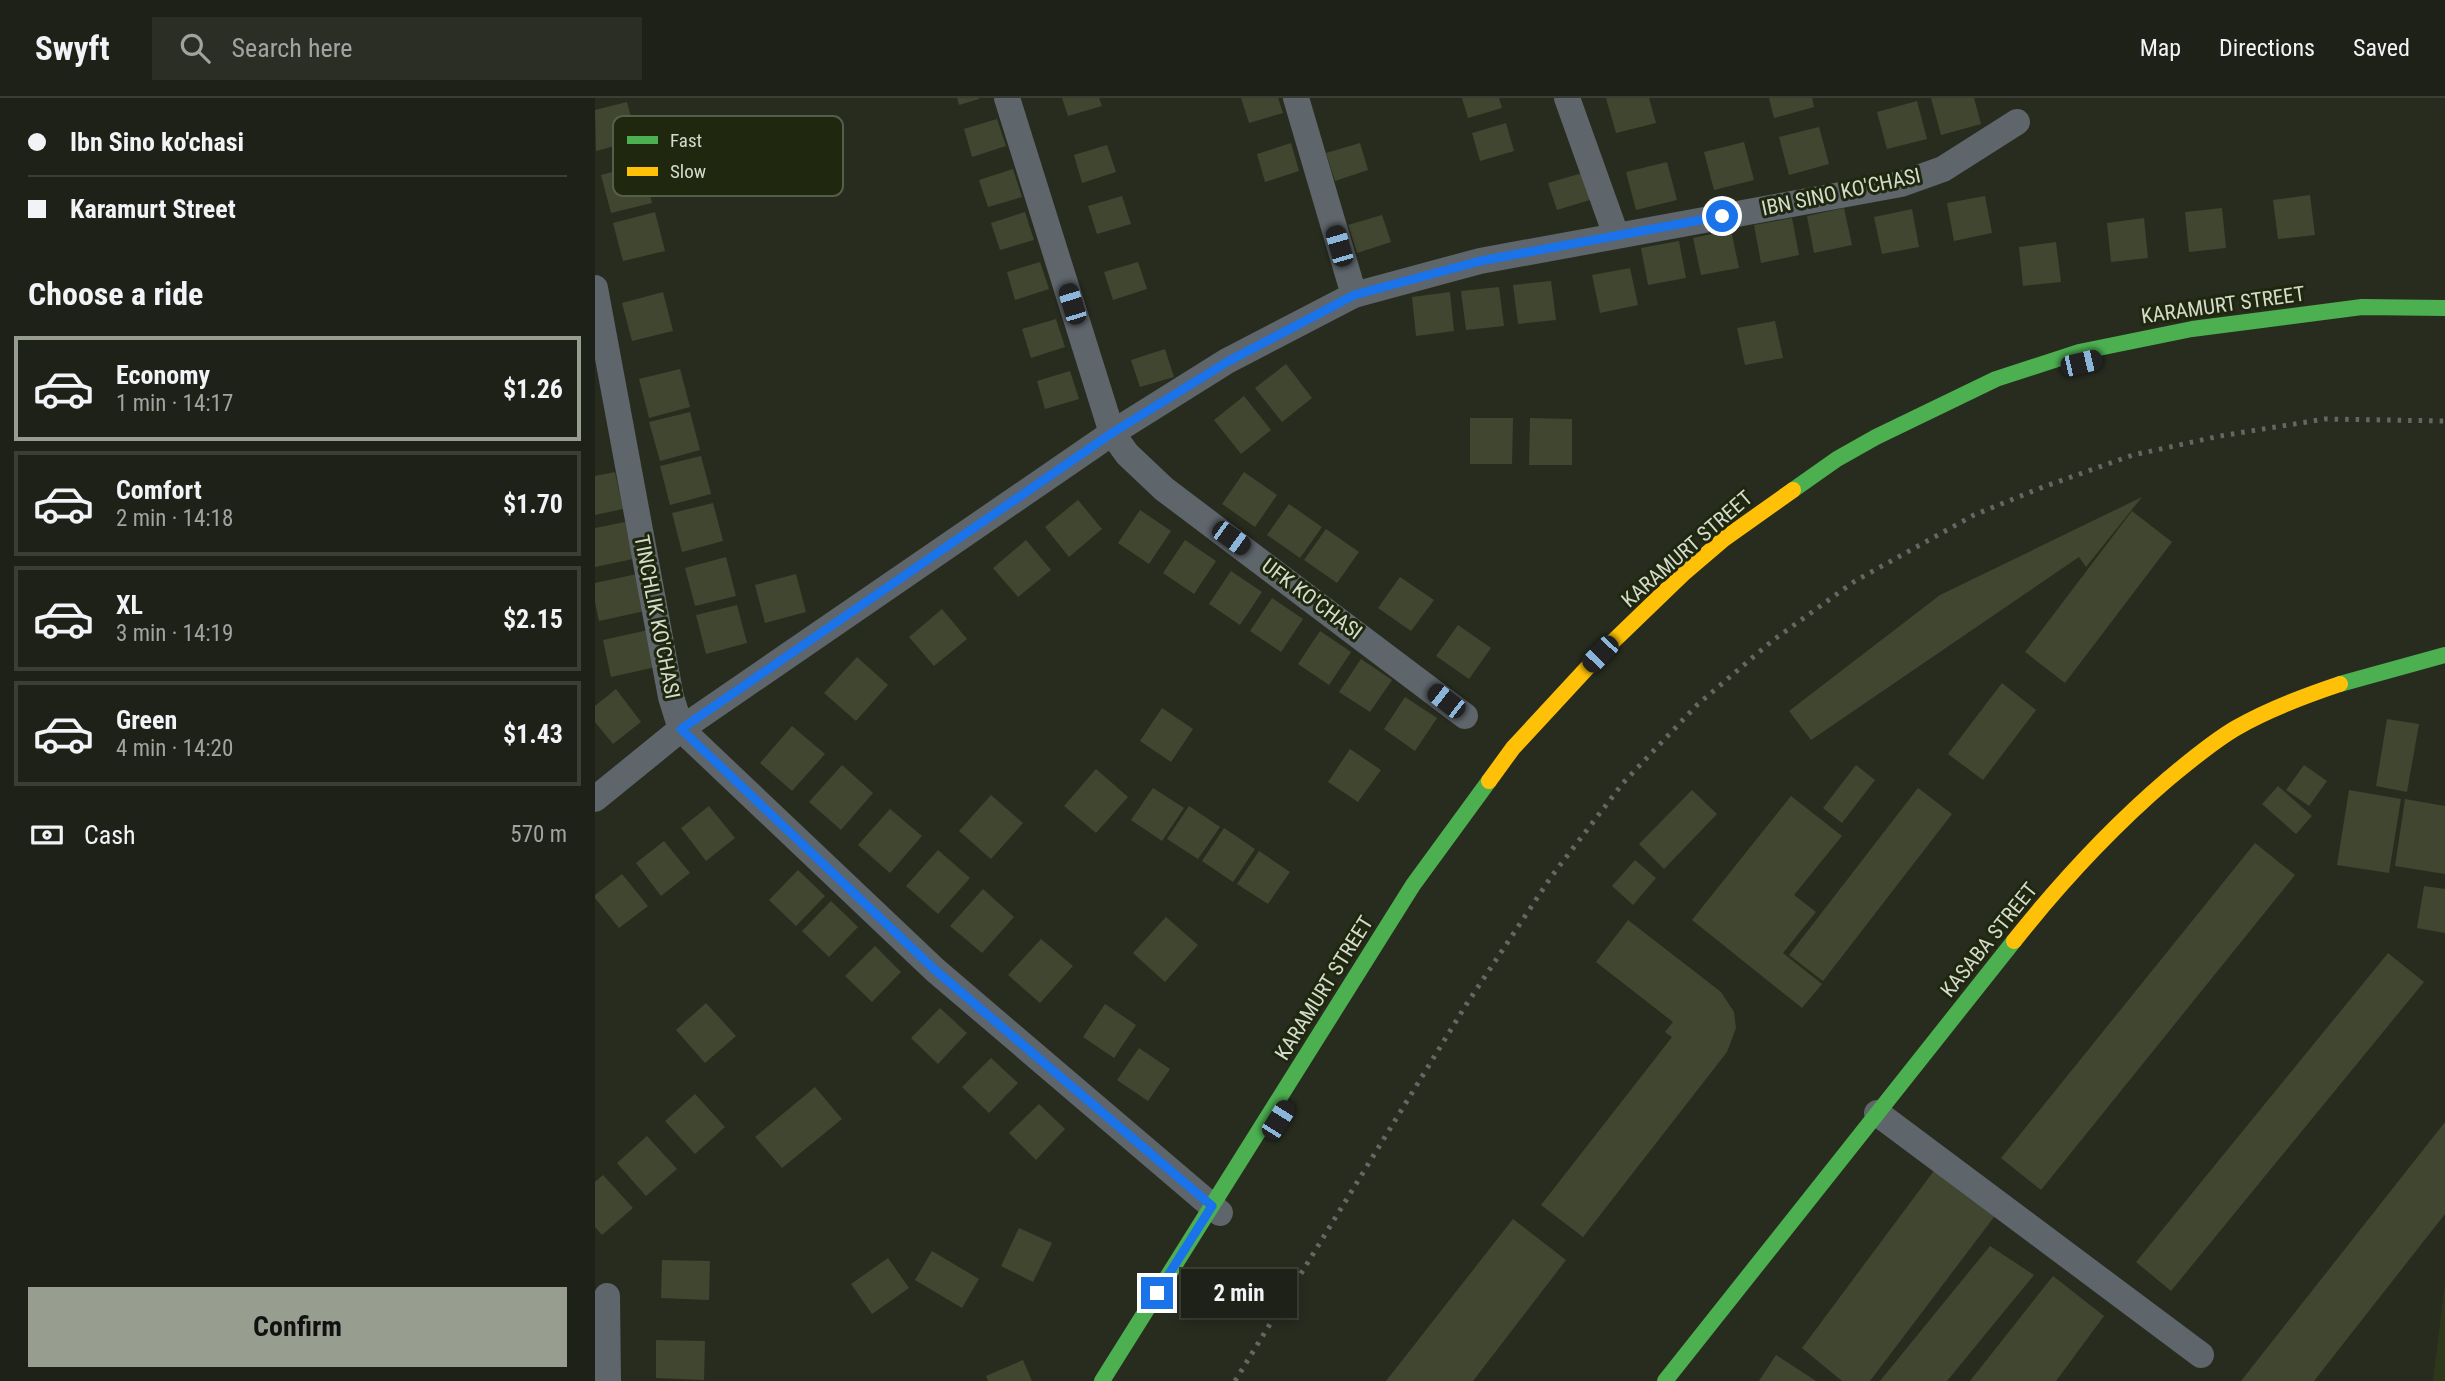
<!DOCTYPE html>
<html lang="en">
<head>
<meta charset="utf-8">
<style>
  :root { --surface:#1e2117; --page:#2b2e24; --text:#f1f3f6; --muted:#a1a3a1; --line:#3c3e36; --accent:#989e8f }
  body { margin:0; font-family:"Roboto Condensed",sans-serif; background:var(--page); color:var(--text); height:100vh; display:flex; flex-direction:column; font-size:26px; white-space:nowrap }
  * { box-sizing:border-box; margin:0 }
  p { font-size:23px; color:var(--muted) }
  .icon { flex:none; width:38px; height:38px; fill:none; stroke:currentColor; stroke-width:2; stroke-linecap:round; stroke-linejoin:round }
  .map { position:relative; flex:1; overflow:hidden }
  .details { display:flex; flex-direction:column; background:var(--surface); width:595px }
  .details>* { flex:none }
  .banner { display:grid; align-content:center; height:154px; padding:0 28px; background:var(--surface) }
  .end { position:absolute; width:32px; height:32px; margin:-16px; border:9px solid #1a73e8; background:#fff; box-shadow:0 0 0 4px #fff }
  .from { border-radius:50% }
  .bubble { position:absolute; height:49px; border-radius:0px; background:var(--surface); box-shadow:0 4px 10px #0003,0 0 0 2px var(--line); font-size:23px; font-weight:700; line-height:49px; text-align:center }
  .car { position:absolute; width:21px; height:42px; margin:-21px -10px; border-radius:9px; box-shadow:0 0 5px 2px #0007; background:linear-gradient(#222 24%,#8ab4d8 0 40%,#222 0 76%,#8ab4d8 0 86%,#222 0) }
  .banner b { display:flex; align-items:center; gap:24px; height:66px; font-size:26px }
  .banner b+b { border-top:2px solid var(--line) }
  .banner i { width:18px; height:18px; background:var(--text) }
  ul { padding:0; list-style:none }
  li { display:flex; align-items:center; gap:21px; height:105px; margin:0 14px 10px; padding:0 14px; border:4px solid var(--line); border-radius:0px }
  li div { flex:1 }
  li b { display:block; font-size:26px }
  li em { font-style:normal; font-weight:700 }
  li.active { border-color:var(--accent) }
  li>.icon { width:63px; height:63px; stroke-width:1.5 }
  h2 { padding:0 28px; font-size:32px; line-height:84px }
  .pay { display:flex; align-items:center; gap:18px; height:77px; padding:0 28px; font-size:26px }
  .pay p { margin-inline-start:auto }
  .button { display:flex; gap:14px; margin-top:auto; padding:14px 28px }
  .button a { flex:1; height:80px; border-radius:0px; background:var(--accent); color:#111; font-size:28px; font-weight:700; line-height:80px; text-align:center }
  header { display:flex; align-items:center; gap:42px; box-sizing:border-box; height:98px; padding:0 35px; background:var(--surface); border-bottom:2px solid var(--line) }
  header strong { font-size:33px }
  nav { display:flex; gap:38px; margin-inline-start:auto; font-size:24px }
  .search { width:490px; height:63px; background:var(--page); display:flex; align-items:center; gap:18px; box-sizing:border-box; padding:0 24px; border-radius:0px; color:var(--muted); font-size:26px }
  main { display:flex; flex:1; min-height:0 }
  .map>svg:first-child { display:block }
  .built { fill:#2d381b }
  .building { fill:#404630 }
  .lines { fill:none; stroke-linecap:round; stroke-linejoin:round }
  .street { stroke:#5e656b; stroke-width:26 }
  .fast { stroke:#4caf50; stroke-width:16 }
  .slow { stroke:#ffc107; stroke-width:16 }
  .rail { stroke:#636865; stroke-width:5; stroke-dasharray:3.5 7; stroke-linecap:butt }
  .route { stroke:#1a73e8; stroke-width:9 }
  .labels { text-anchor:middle; stroke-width:6; stroke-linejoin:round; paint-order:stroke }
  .street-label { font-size:21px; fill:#d4dbcc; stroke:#1f280f }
  .key { fill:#1f280f; stroke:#555e48; stroke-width:2 }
  .key-label { font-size:19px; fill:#d4dbcc }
</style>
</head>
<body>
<header>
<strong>Swyft</strong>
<div class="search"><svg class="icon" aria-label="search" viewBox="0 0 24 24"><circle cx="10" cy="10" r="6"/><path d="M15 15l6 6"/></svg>Search here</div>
<nav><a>Map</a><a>Directions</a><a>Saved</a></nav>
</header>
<main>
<section class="details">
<div class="banner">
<b><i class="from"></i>Ibn Sino ko'chasi</b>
<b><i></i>Karamurt Street</b>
</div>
<h2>Choose a ride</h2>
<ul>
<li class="active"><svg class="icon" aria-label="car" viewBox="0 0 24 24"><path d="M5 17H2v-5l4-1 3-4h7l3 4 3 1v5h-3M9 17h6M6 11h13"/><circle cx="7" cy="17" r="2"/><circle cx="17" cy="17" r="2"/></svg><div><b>Economy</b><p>1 min · 14:17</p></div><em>$1.26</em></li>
<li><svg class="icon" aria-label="car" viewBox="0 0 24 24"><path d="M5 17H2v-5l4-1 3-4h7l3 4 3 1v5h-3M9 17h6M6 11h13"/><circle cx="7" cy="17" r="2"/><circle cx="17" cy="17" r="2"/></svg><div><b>Comfort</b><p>2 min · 14:18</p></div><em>$1.70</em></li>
<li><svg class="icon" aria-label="car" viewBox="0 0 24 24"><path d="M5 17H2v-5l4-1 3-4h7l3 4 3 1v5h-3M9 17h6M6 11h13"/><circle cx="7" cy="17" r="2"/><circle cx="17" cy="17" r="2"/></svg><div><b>XL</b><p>3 min · 14:19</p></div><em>$2.15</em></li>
<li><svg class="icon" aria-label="car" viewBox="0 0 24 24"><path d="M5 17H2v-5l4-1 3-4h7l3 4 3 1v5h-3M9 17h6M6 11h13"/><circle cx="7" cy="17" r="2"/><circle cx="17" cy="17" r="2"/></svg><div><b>Green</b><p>4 min · 14:20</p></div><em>$1.43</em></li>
</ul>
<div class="pay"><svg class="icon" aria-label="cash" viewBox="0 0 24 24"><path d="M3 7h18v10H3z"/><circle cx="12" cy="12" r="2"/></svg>Cash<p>570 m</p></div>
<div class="button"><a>Confirm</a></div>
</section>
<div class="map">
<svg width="1850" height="1283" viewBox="0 0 1850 1283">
  <rect width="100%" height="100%" fill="#282c1f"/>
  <!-- built -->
  <path class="built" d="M 1850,1185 L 1850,1283 L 1838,1283 Z"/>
  <!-- building -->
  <g class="building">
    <path d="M 362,0 L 384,0 L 384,1 L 364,7 Z"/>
    <path d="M 467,0 L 504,0 L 507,8 L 473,18 Z"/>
    <path d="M 646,0 L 683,0 L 688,15 L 654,25 Z"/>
    <path d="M 867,0 L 904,0 L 907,10 L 873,20 Z"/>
    <path d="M 1011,0 L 1054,0 L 1061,25 L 1021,35 Z"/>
    <path d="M 1174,0 L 1217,0 L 1219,9 L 1179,20 Z"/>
    <path d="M 1336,0 L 1379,0 L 1386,26 L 1346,37 Z"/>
    <path d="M 1322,3 L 1332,41 L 1292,51 L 1282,14 Z"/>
    <path d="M 32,4 L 42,42 L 1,53 L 0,12 Z"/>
    <path d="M 402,21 L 411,48 L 377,59 L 369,31 Z"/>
    <path d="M 911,25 L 919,53 L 885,63 L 877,35 Z"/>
    <path d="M 1224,29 L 1234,66 L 1194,77 L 1184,39 Z"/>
    <path d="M 1149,44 L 1159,82 L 1119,92 L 1109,54 Z"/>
    <path d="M 696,45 L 704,73 L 670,84 L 662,56 Z"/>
    <path d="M 765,45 L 773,72 L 740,83 L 731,55 Z"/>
    <path d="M 512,47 L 521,74 L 487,85 L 479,57 Z"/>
    <path d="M 1072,64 L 1082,102 L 1041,112 L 1031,74 Z"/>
    <path d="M 47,66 L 57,105 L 16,115 L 6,77 Z"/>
    <path d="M 418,71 L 427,99 L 393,109 L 384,82 Z"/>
    <path d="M 987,75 L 995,102 L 962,112 L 953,85 Z"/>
    <path d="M 1715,97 L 1720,137 L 1683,141 L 1678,102 Z"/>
    <path d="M 527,98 L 536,126 L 502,136 L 493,108 Z"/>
    <path d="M 1390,98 L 1397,135 L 1359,143 L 1352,105 Z"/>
    <path d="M 1249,110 L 1257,147 L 1219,155 L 1212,118 Z"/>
    <path d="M 1627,110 L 1631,150 L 1594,154 L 1590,114 Z"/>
    <path d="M 1317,111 L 1324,149 L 1287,156 L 1279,119 Z"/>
    <path d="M 60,114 L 70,153 L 28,163 L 18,125 Z"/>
    <path d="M 430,114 L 439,142 L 405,152 L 396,125 Z"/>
    <path d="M 787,117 L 796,144 L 762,155 L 753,127 Z"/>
    <path d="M 1197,120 L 1204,157 L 1166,165 L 1159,127 Z"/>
    <path d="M 1549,120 L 1553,160 L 1516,164 L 1512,125 Z"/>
    <path d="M 1136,132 L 1144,170 L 1106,177 L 1098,140 Z"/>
    <path d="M 1084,143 L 1091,180 L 1053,187 L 1046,150 Z"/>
    <path d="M 1461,144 L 1466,184 L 1428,188 L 1424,149 Z"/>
    <path d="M 445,164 L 454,191 L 420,202 L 412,174 Z"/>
    <path d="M 543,164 L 552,191 L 518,202 L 509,174 Z"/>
    <path d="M 1035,170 L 1043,207 L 1005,215 L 997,177 Z"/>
    <path d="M 956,183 L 961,222 L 923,226 L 918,187 Z"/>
    <path d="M 904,189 L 909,228 L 871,232 L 866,193 Z"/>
    <path d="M 68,194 L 78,233 L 37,243 L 27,205 Z"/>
    <path d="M 855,194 L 859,233 L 821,238 L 817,199 Z"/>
    <path d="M 461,221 L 470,249 L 436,260 L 427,231 Z"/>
    <path d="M 1180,223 L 1188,260 L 1150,267 L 1142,230 Z"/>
    <path d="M 570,251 L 579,279 L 545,289 L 536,262 Z"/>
    <path d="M 691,266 L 717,300 L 687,324 L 660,290 Z"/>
    <path d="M 85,271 L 95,309 L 54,320 L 44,281 Z"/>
    <path d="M 475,273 L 484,301 L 450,311 L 442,283 Z"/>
    <path d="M 649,298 L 676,332 L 646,356 L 619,322 Z"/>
    <path d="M 95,314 L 105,352 L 65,363 L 54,324 Z"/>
    <path d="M 875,320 L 918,320 L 917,366 L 875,366 Z"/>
    <path d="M 935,320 L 977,321 L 977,367 L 934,367 Z"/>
    <path d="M 106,358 L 116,396 L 75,407 L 65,368 Z"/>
    <path d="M 20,374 L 28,411 L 0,417 L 0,378 Z"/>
    <path d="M 649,374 L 682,397 L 660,429 L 627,406 Z"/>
    <path d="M 1547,399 L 1491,469 L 1484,459 L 1216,642 L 1194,613 L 1345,497 Z"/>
    <path d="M 483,402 L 507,431 L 474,459 L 450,429 Z"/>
    <path d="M 118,405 L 128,443 L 87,454 L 77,415 Z"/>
    <path d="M 694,406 L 727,429 L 705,460 L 672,437 Z"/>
    <path d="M 545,412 L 576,433 L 554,466 L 523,445 Z"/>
    <path d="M 1537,413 L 1577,444 L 1470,585 L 1430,554 Z"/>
    <path d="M 30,424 L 38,461 L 0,469 L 0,430 Z"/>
    <path d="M 731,431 L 764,454 L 742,485 L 709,462 Z"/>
    <path d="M 431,442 L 456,472 L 423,499 L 398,470 Z"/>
    <path d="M 590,442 L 621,463 L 599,496 L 568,475 Z"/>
    <path d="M 131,459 L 141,498 L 100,508 L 90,470 Z"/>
    <path d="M 636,473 L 667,494 L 645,527 L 614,506 Z"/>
    <path d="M 42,476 L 50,513 L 4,523 L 0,504 L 0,485 Z"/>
    <path d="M 201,476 L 211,514 L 170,525 L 160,487 Z"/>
    <path d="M 805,479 L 839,502 L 816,533 L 783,510 Z"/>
    <path d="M 677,500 L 708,521 L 686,554 L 655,533 Z"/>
    <path d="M 142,507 L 152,545 L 111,556 L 101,517 Z"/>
    <path d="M 347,511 L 372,541 L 339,568 L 314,539 Z"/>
    <path d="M 863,527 L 896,550 L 874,581 L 841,558 Z"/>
    <path d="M 53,532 L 61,569 L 16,579 L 8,542 Z"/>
    <path d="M 725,533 L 756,554 L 734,587 L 703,566 Z"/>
    <path d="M 262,559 L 293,587 L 261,623 L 229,595 Z"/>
    <path d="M 766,561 L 797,582 L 775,614 L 744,594 Z"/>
    <path d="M 1407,585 L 1441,612 L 1388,682 L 1353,656 Z"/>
    <path d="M 21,591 L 46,624 L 18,646 L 0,624 L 0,608 Z"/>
    <path d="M 810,599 L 842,620 L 820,653 L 789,631 Z"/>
    <path d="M 567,610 L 598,631 L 576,664 L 545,643 Z"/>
    <path d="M 1792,621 L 1824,626 L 1812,694 L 1781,688 Z"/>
    <path d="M 197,628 L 230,656 L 197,693 L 165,665 Z"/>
    <path d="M 755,651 L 786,672 L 763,704 L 733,684 Z"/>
    <path d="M 247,667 L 278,695 L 246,732 L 214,704 Z"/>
    <path d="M 1261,667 L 1280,682 L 1247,725 L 1228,710 Z"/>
    <path d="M 1709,667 L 1732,683 L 1714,708 L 1691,692 Z"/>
    <path d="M 501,671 L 533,699 L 501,735 L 469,708 Z"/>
    <path d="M 1683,688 L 1717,718 L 1701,736 L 1667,706 Z"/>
    <path d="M 558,690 L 589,710 L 567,743 L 536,722 Z"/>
    <path d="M 1323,690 L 1357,716 L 1228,883 L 1194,857 Z"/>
    <path d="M 1097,692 L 1122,716 L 1069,771 L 1044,746 Z"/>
    <path d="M 1754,692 L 1806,701 L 1794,775 L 1742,767 Z"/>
    <path d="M 396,697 L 428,725 L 396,761 L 364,733 Z"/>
    <path d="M 1196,698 L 1247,738 L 1199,797 L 1221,814 L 1188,855 L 1227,886 L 1207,910 L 1097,822 Z"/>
    <path d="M 1810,701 L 1850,708 L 1850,776 L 1800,768 Z"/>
    <path d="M 114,708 L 140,740 L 111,763 L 86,730 Z"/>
    <path d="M 594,708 L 625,729 L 603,761 L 572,741 Z"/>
    <path d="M 295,711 L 327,738 L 295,775 L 263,747 Z"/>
    <path d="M 629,730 L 660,751 L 638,784 L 607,763 Z"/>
    <path d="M 69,743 L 95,775 L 66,798 L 41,765 Z"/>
    <path d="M 1660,745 L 1700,777 L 1446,1092 L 1406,1060 Z"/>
    <path d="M 343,752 L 375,780 L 343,816 L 311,788 Z"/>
    <path d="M 664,753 L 695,774 L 673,806 L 642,786 Z"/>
    <path d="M 1040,762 L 1061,780 L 1038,807 L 1017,788 Z"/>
    <path d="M 203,772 L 230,798 L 201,828 L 174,802 Z"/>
    <path d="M 27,776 L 53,808 L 24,830 L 0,800 L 0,797 Z"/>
    <path d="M 1829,788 L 1850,791 L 1850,835 L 1822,830 Z"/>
    <path d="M 388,791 L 419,819 L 387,855 L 355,828 Z"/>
    <path d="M 236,803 L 263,829 L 234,859 L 207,833 Z"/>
    <path d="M 571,819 L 603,847 L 570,884 L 538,855 Z"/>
    <path d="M 1033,822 L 1126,894 L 1139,914 L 1141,930 L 1132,954 L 988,1139 L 946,1107 L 1077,939 L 1070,934 L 1078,924 L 1001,864 Z"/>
    <path d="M 446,841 L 478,868 L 445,905 L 413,877 Z"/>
    <path d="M 280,848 L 306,874 L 277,904 L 250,878 Z"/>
    <path d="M 1793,855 L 1829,884 L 1576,1193 L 1541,1164 Z"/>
    <path d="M 111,905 L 141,938 L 110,965 L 81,932 Z"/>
    <path d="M 510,906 L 541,927 L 519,960 L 488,939 Z"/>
    <path d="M 345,910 L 372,935 L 343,966 L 316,940 Z"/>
    <path d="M 544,950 L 575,971 L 553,1003 L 522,982 Z"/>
    <path d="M 396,960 L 423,985 L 394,1015 L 367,989 Z"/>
    <path d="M 220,989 L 247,1021 L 187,1070 L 160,1039 Z"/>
    <path d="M 100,996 L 130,1029 L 100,1056 L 70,1023 Z"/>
    <path d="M 444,1006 L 470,1031 L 441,1062 L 414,1035 Z"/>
    <path d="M 1850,1024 L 1850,1116 L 1719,1283 L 1646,1283 Z"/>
    <path d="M 52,1038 L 82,1071 L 51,1098 L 22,1065 Z"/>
    <path d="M 1341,1070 L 1402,1115 L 1275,1283 L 1247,1283 L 1207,1250 Z"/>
    <path d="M 8,1077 L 38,1110 L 7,1137 L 0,1129 L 0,1084 Z"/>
    <path d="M 918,1121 L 971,1162 L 878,1283 L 791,1283 Z"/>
    <path d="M 424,1130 L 457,1145 L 438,1184 L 406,1168 Z"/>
    <path d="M 1395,1148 L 1439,1177 L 1352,1283 L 1285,1283 Z"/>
    <path d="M 337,1153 L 384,1181 L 367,1210 L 320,1182 Z"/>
    <path d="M 293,1160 L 314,1190 L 277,1216 L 256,1186 Z"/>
    <path d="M 67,1162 L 115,1163 L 114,1202 L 66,1200 Z"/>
    <path d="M 1458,1178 L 1509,1218 L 1461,1283 L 1375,1283 Z"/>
    <path d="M 61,1242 L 110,1243 L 109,1282 L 61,1280 Z"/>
    <path d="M 1181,1257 L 1221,1283 L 1164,1283 Z"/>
    <path d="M 428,1262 L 437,1283 L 393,1283 L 391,1278 Z"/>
  </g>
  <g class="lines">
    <!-- street -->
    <g class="street">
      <path d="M 412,0 L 517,335 L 532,356 L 569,391 L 870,618"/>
      <path d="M 701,0 L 759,197"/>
      <path d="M 972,0 L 1021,137"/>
      <path d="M 0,190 L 76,599 L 86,631 L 340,872 L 625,1115"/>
      <path d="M 0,701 L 86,631 L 517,335 L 632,263 L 759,197 L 885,163 L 1306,86 L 1348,71 L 1422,24"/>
      <path d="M 1282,1015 L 1606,1257"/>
      <path d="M 12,1198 L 13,1283"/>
    </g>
    <!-- fast -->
    <g class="fast">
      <path d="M 1198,392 L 1242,361 L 1281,339 L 1401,281 L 1484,254 L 1597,231 L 1767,209 L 1850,210"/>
      <path d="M 1745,586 L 1850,557"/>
      <path d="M 507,1283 L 818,787 L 894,683"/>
      <path d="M 1070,1283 L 1419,843"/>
    </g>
    <!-- slow -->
    <g class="slow">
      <path d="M 894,683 L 918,650 L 1005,556 L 1088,476 L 1129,441 L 1198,392"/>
      <path d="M 1419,843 C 1465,785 1517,729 1573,681 C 1595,663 1617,644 1641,630 C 1674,611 1709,598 1745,586"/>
    </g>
    <!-- rail -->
    <path class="rail" d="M 640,1283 L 871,907 L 956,779 L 1028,685 L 1102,607 L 1177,543 L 1260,483 L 1379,417 L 1448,389 L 1538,357 L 1625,338 L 1730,321 L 1850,323"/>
  </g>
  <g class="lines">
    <!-- route -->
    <path class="route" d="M 562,1195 L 617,1108 L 340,872 L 86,631 L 517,335 L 632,264 L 759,197 L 885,163 L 1127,118"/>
  </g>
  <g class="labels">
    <!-- street labels -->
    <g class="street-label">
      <text transform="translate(1246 94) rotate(-12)" y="7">IBN SINO KO'CHASI</text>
      <text transform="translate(1628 207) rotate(-8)" y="7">KARAMURT STREET</text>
      <text transform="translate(1092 451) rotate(-41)" y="7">KARAMURT STREET</text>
      <text transform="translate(717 501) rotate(37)" y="7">UFK KO'CHASI</text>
      <text transform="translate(62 519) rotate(79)" y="7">TINCHLIK KO'CHASI</text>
      <text transform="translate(1394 842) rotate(-51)" y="7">KASABA STREET</text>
      <text transform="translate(729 890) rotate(-58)" y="7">KARAMURT STREET</text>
    </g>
  </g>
  <!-- legend -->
  <rect x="18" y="18" width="230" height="80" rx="10" class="key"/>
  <rect x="32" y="38" width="31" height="8" fill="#4caf50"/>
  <rect x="32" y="69" width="31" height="9" fill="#ffc107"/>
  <g class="key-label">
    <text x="75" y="49">Fast</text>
    <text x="75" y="80">Slow</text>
  </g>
</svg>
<i class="end from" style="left:1127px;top:118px"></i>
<i class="end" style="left:562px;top:1195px"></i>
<div class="bubble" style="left:586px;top:1171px;width:116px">2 min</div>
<i class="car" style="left:744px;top:148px;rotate:344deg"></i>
<i class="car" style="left:477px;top:206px;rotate:343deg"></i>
<i class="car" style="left:1486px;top:265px;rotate:77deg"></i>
<i class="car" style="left:636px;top:440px;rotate:126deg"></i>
<i class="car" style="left:1005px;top:556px;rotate:224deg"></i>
<i class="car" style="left:851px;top:603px;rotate:308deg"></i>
<i class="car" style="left:683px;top:1022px;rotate:32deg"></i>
</div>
</main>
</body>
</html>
